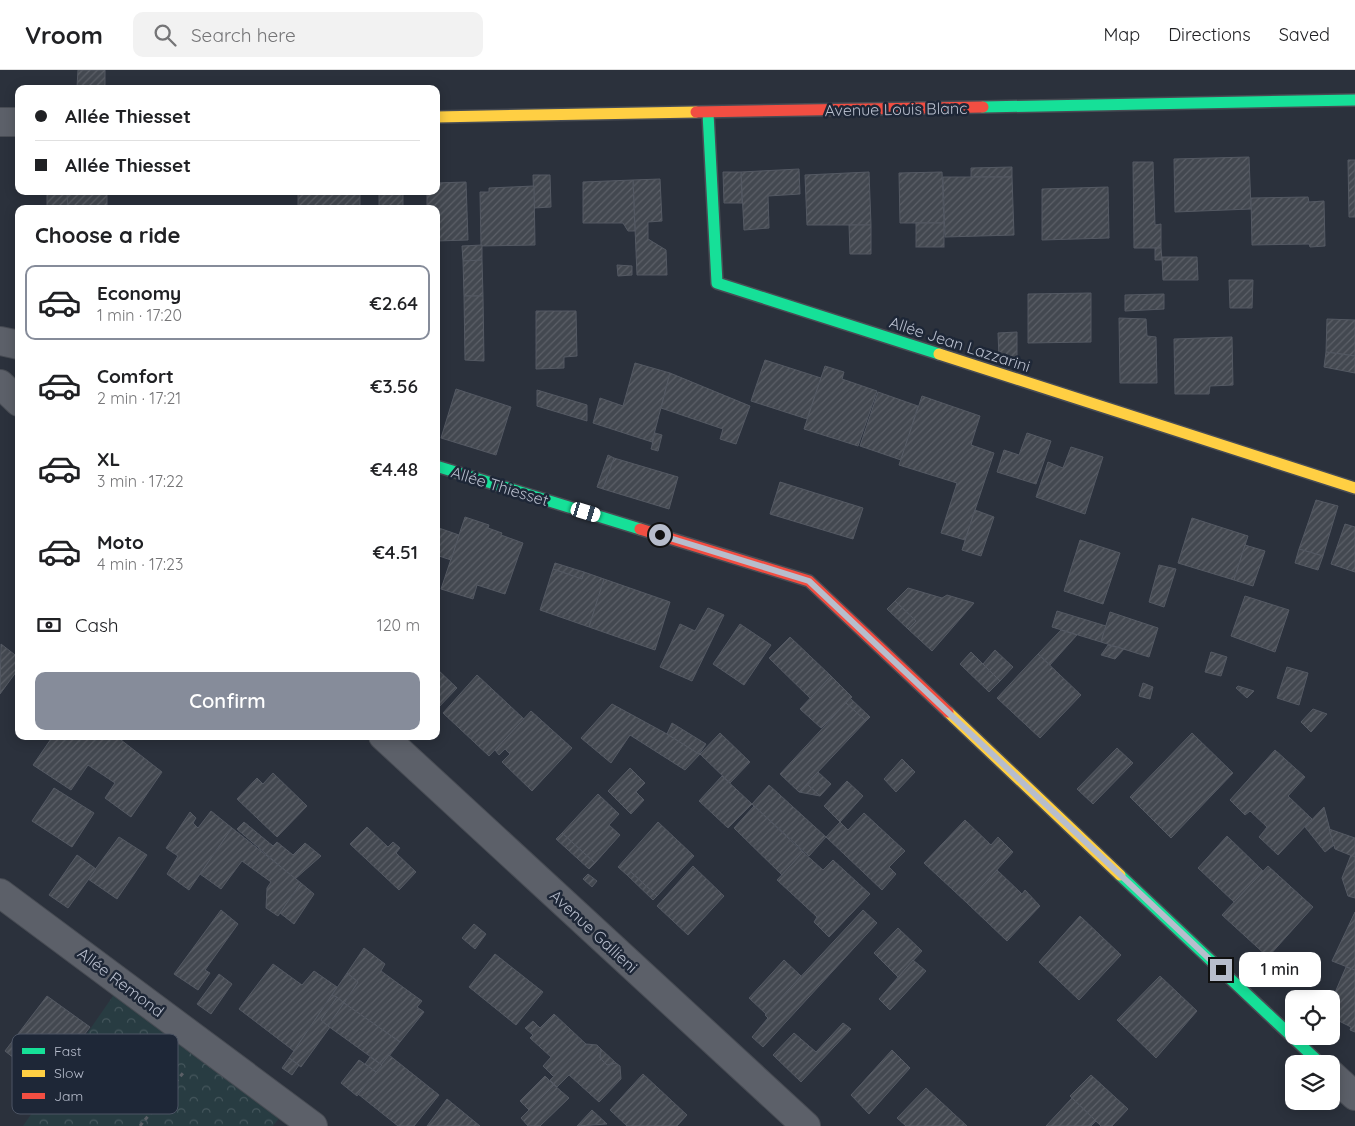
<!DOCTYPE html>
<html lang="en">
<head>
<meta charset="utf-8">
<style>
  :root { --surface:#fff; --page:#f2f2f2; --text:#202124; --muted:#757577; --line:#e0e0e0; --accent:#868c9a }
  body { margin:0; font-family:Quicksand,sans-serif; background:var(--page); color:var(--text); height:100vh; display:flex; flex-direction:column; font-size:19px; white-space:nowrap }
  * { box-sizing:border-box; margin:0 }
  p { font-size:16px; color:var(--muted) }
  .icon { flex:none; width:28px; height:28px; fill:none; stroke:currentColor; stroke-width:2; stroke-linecap:round; stroke-linejoin:round }
  .map { position:relative; flex:1; overflow:hidden }
  .sheet { position:absolute; left:15px; top:135px; width:425px; height:535px; display:flex; flex-direction:column; background:var(--surface); border-radius:10px; box-shadow:0 2px 12px #0003 }
  .sheet>* { flex:none }
  .hud { position:absolute; left:15px; top:15px; width:425px; height:110px; border-radius:10px; box-shadow:0 2px 12px #0003; display:grid; align-content:center; height:110px; padding:0 20px; background:var(--surface) }
  .tools { position:absolute; left:1285px; top:920px; display:grid; gap:10px }
  .tools a { display:grid; place-items:center; width:55px; height:55px; border-radius:10px; background:var(--surface); box-shadow:0 2px 12px #0003; font-size:25px }
  .end { position:absolute; width:22px; height:22px; margin:-11px; border:6px solid #b7bdcc; background:#111; box-shadow:0 0 0 2px #111 }
  .from { border-radius:50% }
  .bubble { position:absolute; height:35px; border-radius:10px; background:var(--surface); box-shadow:0 2px 12px #0003; font-size:16px; font-weight:600; line-height:35px; text-align:center }
  .car { position:absolute; width:15px; height:30px; margin:-15px -8px; border-radius:6px; box-shadow:0 0 4px 1px #0007; background:linear-gradient(#fff 24%,#345 0 40%,#fff 0 76%,#345 0 86%,#fff 0) }
  .hud b { display:flex; align-items:center; gap:18px; height:48px; font-size:19px }
  .hud b+b { border-top:1px solid var(--line) }
  .hud i { width:12px; height:12px; background:var(--text) }
  ul { padding:0; list-style:none }
  li { display:flex; align-items:center; gap:15px; height:75px; margin:0 10px 8px; padding:0 10px; border:2px solid transparent; border-radius:10px }
  li div { flex:1 }
  li b { display:block; font-size:19px }
  li em { font-style:normal; font-weight:600 }
  li.active { border-color:var(--accent) }
  li>.icon { width:45px; height:45px; stroke-width:1.5 }
  h2 { padding:0 20px; font-size:22px; line-height:60px }
  .pay { display:flex; align-items:center; gap:12px; height:55px; padding:0 20px; font-size:19px }
  .pay p { margin-inline-start:auto }
  .action { display:flex; gap:10px; margin-top:auto; padding:10px 20px }
  .action a { flex:1; height:58px; border-radius:10px; background:var(--accent); color:#fff; font-size:20px; font-weight:600; line-height:58px; text-align:center }
  header { display:flex; align-items:center; gap:30px; box-sizing:border-box; height:70px; padding:0 25px; background:var(--surface); border-bottom:1px solid var(--line) }
  header strong { font-size:24px }
  nav { display:flex; gap:28px; margin-inline-start:auto; font-size:18px }
  .search { width:350px; height:45px; background:var(--page); display:flex; align-items:center; gap:12px; box-sizing:border-box; padding:0 18px; border-radius:10px; color:var(--muted); font-size:19px }
  .map>svg:first-child { display:block }
  .park { fill:url(#park-crowns) }
  .building { fill:url(#building-hatch); stroke:#545963 }
  .lines { fill:none; stroke-linecap:round; stroke-linejoin:round }
  .street-casing { stroke:#484c54; stroke-width:30 }
  .fast-casing { stroke:#484c54; stroke-width:14 }
  .slow-casing { stroke:#484c54; stroke-width:14 }
  .jam-casing { stroke:#484c54; stroke-width:14 }
  .path { stroke:#5a5f66; stroke-width:3; stroke-dasharray:4 4; stroke-linecap:butt }
  .street { stroke:#5c6069; stroke-width:28 }
  .fast { stroke:#16e098; stroke-width:11 }
  .slow { stroke:#ffcf43; stroke-width:11 }
  .jam { stroke:#f24e42; stroke-width:11 }
  .route { stroke:#b7bdcc; stroke-width:6 }
  .labels { text-anchor:middle; stroke-width:5; stroke-linejoin:round; paint-order:stroke }
  .street-label { font-size:16px; fill:#b7bdcc; stroke:#1e2737 }
  .key { fill:#1e2737; stroke:#4c5464; stroke-width:1 }
  .key-label { font-size:14px; fill:#b7bdcc }
</style>
</head>
<body>
<header>
<strong>Vroom</strong>
<div class="search"><svg class="icon" aria-label="search" viewBox="0 0 24 24"><circle cx="10" cy="10" r="6"/><path d="M15 15l6 6"/></svg>Search here</div>
<nav><a>Map</a><a>Directions</a><a>Saved</a></nav>
</header>
<div class="map">
<svg width="1355" height="1056" viewBox="0 0 1355 1056">
  <defs>
    <pattern id="park-crowns" width="20" height="18" patternUnits="userSpaceOnUse" patternTransform="scale(1.25)"><rect width="20" height="18" fill="#283c42"/><path d="M2 6a3 3 0 1 1 6 0M12 15a3 3 0 1 1 6 0" fill="none" stroke="#45565c"/></pattern>
    <pattern id="building-hatch" width="6" height="6" patternUnits="userSpaceOnUse" patternTransform="scale(1.25)"><rect width="6" height="6" fill="#434850"/><path d="M-1 1l2-2M0 6l6-6M5 7l2-2" fill="none" stroke="#5c6068"/></pattern>
  </defs>
  <rect width="100%" height="100%" fill="#2b313c"/>
  <!-- park -->
  <path class="park" d="M 122,913 L 288,1037 L 273,1056 L 23,1056 Z"/>
  <!-- building -->
  <g class="building">
    <path d="M 78,0 L 105,0 L 105,16 L 77,17 Z"/>
    <path d="M 1249,87 L 1251,139 L 1175,142 L 1174,89 Z"/>
    <path d="M 1348,90 L 1355,90 L 1355,147 L 1349,147 Z"/>
    <path d="M 1133,92 L 1153,92 L 1155,155 L 1161,154 L 1161,178 L 1134,178 Z"/>
    <path d="M 1012,97 L 1012,107 L 971,107 L 971,98 Z"/>
    <path d="M 799,99 L 800,124 L 768,126 L 769,158 L 744,160 L 741,102 Z"/>
    <path d="M 723,102 L 741,102 L 742,133 L 724,133 Z"/>
    <path d="M 869,102 L 871,155 L 807,155 L 805,105 Z"/>
    <path d="M 942,102 L 944,153 L 900,153 L 899,103 Z"/>
    <path d="M 533,105 L 550,105 L 551,137 L 534,138 Z"/>
    <path d="M 943,107 L 1012,107 L 1014,165 L 945,167 Z"/>
    <path d="M 660,109 L 662,151 L 648,152 L 648,169 L 666,180 L 667,205 L 637,205 L 633,110 Z"/>
    <path d="M 633,110 L 635,161 L 628,161 L 623,153 L 583,153 L 583,112 Z"/>
    <path d="M 466,112 L 468,170 L 436,171 L 436,139 L 427,139 L 427,121 L 436,121 L 436,113 Z"/>
    <path d="M 534,116 L 535,175 L 481,176 L 480,122 L 489,122 L 489,118 Z"/>
    <path d="M 1108,117 L 1109,168 L 1042,170 L 1042,119 Z"/>
    <path d="M 47,121 L 67,121 L 68,139 L 47,139 Z"/>
    <path d="M 67,121 L 107,121 L 107,139 L 68,139 Z"/>
    <rect x="298" y="121" width="62" height="18"/>
    <rect x="379" y="121" width="24" height="18"/>
    <path d="M 1308,127 L 1309,132 L 1324,131 L 1325,176 L 1310,177 L 1309,174 L 1252,175 L 1251,128 Z"/>
    <rect x="916" y="153" width="28" height="24"/>
    <path d="M 849,155 L 871,155 L 871,184 L 850,184 Z"/>
    <path d="M 482,175 L 482,190 L 463,191 L 462,176 Z"/>
    <path d="M 1155,178 L 1161,178 L 1162,190 L 1155,190 Z"/>
    <path d="M 1162,187 L 1197,187 L 1198,210 L 1163,210 Z"/>
    <path d="M 482,190 L 483,226 L 464,226 L 463,191 Z"/>
    <path d="M 617,195 L 632,196 L 632,205 L 618,206 Z"/>
    <path d="M 1229,210 L 1253,210 L 1252,238 L 1230,238 Z"/>
    <path d="M 1091,223 L 1091,272 L 1028,273 L 1028,224 Z"/>
    <path d="M 1164,224 L 1164,239 L 1125,241 L 1125,225 Z"/>
    <path d="M 464,226 L 483,226 L 484,291 L 465,290 Z"/>
    <path d="M 536,241 L 576,241 L 577,286 L 564,287 L 564,298 L 536,299 Z"/>
    <path d="M 1119,248 L 1146,249 L 1147,266 L 1156,267 L 1157,313 L 1120,313 Z"/>
    <path d="M 1327,249 L 1355,250 L 1355,286 L 1326,282 Z"/>
    <path d="M 1017,262 L 1017,293 L 999,287 L 998,263 Z"/>
    <path d="M 1232,267 L 1233,315 L 1210,316 L 1209,324 L 1175,324 L 1174,269 Z"/>
    <path d="M 1326,282 L 1355,286 L 1355,303 L 1324,297 Z"/>
    <path d="M 765,290 L 821,308 L 807,349 L 751,331 Z"/>
    <path d="M 635,293 L 670,303 L 652,372 L 593,353 L 600,328 L 623,336 Z"/>
    <path d="M 825,296 L 844,302 L 842,309 L 877,321 L 858,376 L 804,359 Z"/>
    <path d="M 670,303 L 750,336 L 736,374 L 720,369 L 723,359 L 661,338 Z"/>
    <path d="M 456,319 L 511,337 L 496,385 L 441,368 Z"/>
    <path d="M 537,320 L 587,335 L 587,351 L 537,336 Z"/>
    <path d="M 878,322 L 918,336 L 901,390 L 860,376 Z"/>
    <path d="M 922,326 L 980,346 L 971,375 L 994,383 L 965,470 L 941,463 L 957,413 L 899,395 Z"/>
    <path d="M 655,363 L 662,365 L 658,381 L 651,379 Z"/>
    <path d="M 1027,363 L 1051,371 L 1036,414 L 997,402 L 1004,380 L 1019,385 Z"/>
    <path d="M 1071,377 L 1103,387 L 1085,444 L 1036,427 L 1048,392 L 1063,398 Z"/>
    <path d="M 608,385 L 614,388 L 603,419 L 597,417 Z"/>
    <path d="M 614,388 L 678,407 L 669,439 L 603,419 Z"/>
    <path d="M 780,412 L 863,438 L 853,469 L 770,444 Z"/>
    <path d="M 1316,430 L 1338,436 L 1323,486 L 1299,479 Z"/>
    <path d="M 975,440 L 994,447 L 981,486 L 962,480 Z"/>
    <path d="M 465,447 L 489,455 L 488,458 L 502,463 L 501,465 L 523,473 L 505,524 L 477,515 L 473,529 L 441,519 Z"/>
    <path d="M 1192,448 L 1248,466 L 1234,510 L 1178,493 Z"/>
    <path d="M 1345,454 L 1355,457 L 1355,502 L 1331,494 Z"/>
    <path d="M 436,457 L 459,465 L 451,490 L 436,485 Z"/>
    <path d="M 1080,470 L 1120,483 L 1103,534 L 1064,521 Z"/>
    <path d="M 1245,475 L 1265,481 L 1253,516 L 1234,510 Z"/>
    <path d="M 1299,479 L 1323,486 L 1318,500 L 1295,493 Z"/>
    <path d="M 555,493 L 584,502 L 582,509 L 553,499 Z"/>
    <path d="M 1159,495 L 1176,499 L 1164,537 L 1149,532 Z"/>
    <path d="M 553,499 L 582,509 L 584,502 L 604,509 L 589,557 L 540,540 Z"/>
    <path d="M 604,509 L 670,532 L 655,580 L 589,557 Z"/>
    <path d="M 908,518 L 942,528 L 947,525 L 974,533 L 932,581 L 908,559 L 916,551 L 895,531 Z"/>
    <path d="M 1245,526 L 1289,540 L 1275,582 L 1231,566 Z"/>
    <path d="M 895,531 L 916,551 L 908,559 L 887,539 Z"/>
    <path d="M 708,538 L 724,545 L 692,611 L 660,597 L 680,554 L 695,561 Z"/>
    <path d="M 1057,541 L 1106,556 L 1101,572 L 1052,557 Z"/>
    <path d="M 1110,542 L 1158,558 L 1149,587 L 1101,572 Z"/>
    <path d="M 740,554 L 771,575 L 744,615 L 713,594 Z"/>
    <path d="M 1061,560 L 1077,565 L 1050,595 L 1038,584 Z"/>
    <path d="M 790,567 L 831,606 L 810,628 L 769,588 Z"/>
    <path d="M 1,574 L 19,588 L 19,598 L 0,624 Z"/>
    <path d="M 1108,575 L 1124,579 L 1115,589 L 1101,585 Z"/>
    <path d="M 995,580 L 1013,597 L 1000,611 L 983,594 Z"/>
    <path d="M 971,582 L 1000,611 L 989,622 L 960,594 Z"/>
    <path d="M 1211,582 L 1227,587 L 1221,606 L 1205,602 Z"/>
    <path d="M 1038,584 L 1081,625 L 1040,668 L 997,628 Z"/>
    <path d="M 1287,597 L 1308,603 L 1299,635 L 1277,628 Z"/>
    <path d="M 436,598 L 457,618 L 436,640 Z"/>
    <path d="M 477,605 L 524,649 L 489,686 L 443,643 Z"/>
    <path d="M 831,606 L 852,627 L 821,658 L 800,639 Z"/>
    <path d="M 1143,613 L 1153,617 L 1150,629 L 1139,626 Z"/>
    <path d="M 1238,616 L 1254,621 L 1247,628 L 1236,618 Z"/>
    <path d="M 850,628 L 870,647 L 866,651 L 846,633 Z"/>
    <path d="M 846,633 L 866,651 L 799,722 L 780,704 Z"/>
    <path d="M 612,634 L 667,664 L 700,684 L 685,700 L 630,665 L 611,693 L 581,668 Z"/>
    <path d="M 1313,639 L 1327,644 L 1311,662 L 1301,652 Z"/>
    <path d="M 531,641 L 572,678 L 532,721 L 502,692 L 510,684 L 505,679 L 499,685 L 495,680 Z"/>
    <path d="M 672,653 L 706,674 L 699,684 L 667,664 Z"/>
    <path d="M 720,663 L 750,692 L 730,713 L 700,684 Z"/>
    <path d="M 1192,663 L 1233,703 L 1171,768 L 1130,727 Z"/>
    <path d="M 53,666 L 116,666 L 162,702 L 131,747 L 105,728 L 115,713 L 88,695 L 71,720 L 33,695 Z"/>
    <path d="M 1117,678 L 1133,693 L 1093,734 L 1077,719 Z"/>
    <path d="M 1275,680 L 1305,707 L 1288,726 L 1312,749 L 1278,785 L 1259,767 L 1267,757 L 1250,741 L 1245,745 L 1230,730 Z"/>
    <path d="M 902,689 L 915,702 L 896,722 L 884,709 Z"/>
    <path d="M 630,698 L 645,713 L 636,722 L 644,730 L 631,744 L 608,721 Z"/>
    <path d="M 818,702 L 831,714 L 820,726 L 807,714 Z"/>
    <path d="M 273,703 L 307,736 L 277,767 L 237,729 L 257,708 L 263,714 Z"/>
    <path d="M 722,706 L 752,734 L 728,758 L 699,731 Z"/>
    <path d="M 847,711 L 863,726 L 840,752 L 824,736 Z"/>
    <path d="M 807,714 L 820,726 L 799,722 Z"/>
    <path d="M 769,715 L 826,767 L 809,786 L 752,734 Z"/>
    <path d="M 54,718 L 94,743 L 72,777 L 32,751 Z"/>
    <path d="M 598,724 L 619,744 L 609,755 L 620,765 L 595,793 L 562,763 Z"/>
    <path d="M 754,736 L 803,782 L 782,805 L 734,758 Z"/>
    <path d="M 1324,737 L 1334,775 L 1325,782 L 1305,757 Z"/>
    <path d="M 211,741 L 232,758 L 189,820 L 167,804 L 178,786 L 166,778 L 190,742 L 196,748 L 193,753 L 198,758 Z"/>
    <path d="M 864,743 L 905,781 L 889,797 L 896,804 L 882,820 L 826,767 L 840,752 L 848,760 Z"/>
    <path d="M 965,750 L 991,775 L 998,767 L 1013,782 L 967,833 L 924,793 Z"/>
    <path d="M 244,752 L 273,776 L 277,772 L 293,785 L 305,773 L 321,786 L 295,809 L 237,759 Z"/>
    <path d="M 658,752 L 694,786 L 657,826 L 631,802 L 627,805 L 618,797 Z"/>
    <path d="M 367,757 L 388,777 L 393,772 L 400,778 L 396,783 L 416,802 L 399,820 L 350,774 Z"/>
    <path d="M 232,758 L 301,813 L 278,846 L 266,838 L 267,818 L 271,812 L 242,791 L 221,819 L 200,804 Z"/>
    <path d="M 1329,759 L 1355,768 L 1355,787 L 1335,779 Z"/>
    <path d="M 562,763 L 595,793 L 589,799 L 556,769 Z"/>
    <path d="M 1227,766 L 1263,801 L 1234,832 L 1198,798 Z"/>
    <path d="M 119,767 L 147,785 L 117,829 L 88,809 Z"/>
    <path d="M 803,782 L 823,800 L 833,790 L 870,824 L 829,867 L 814,852 L 817,847 L 777,810 Z"/>
    <path d="M 77,785 L 96,799 L 68,838 L 49,825 Z"/>
    <path d="M 1351,785 L 1355,787 L 1355,828 L 1348,826 L 1342,808 Z"/>
    <path d="M 693,796 L 724,826 L 688,865 L 657,836 Z"/>
    <path d="M 1268,796 L 1313,837 L 1268,887 L 1222,845 Z"/>
    <path d="M 997,800 L 1022,824 L 1025,820 L 1040,836 L 1007,871 L 967,833 Z"/>
    <path d="M 631,802 L 657,826 L 653,830 L 627,805 Z"/>
    <path d="M 588,804 L 597,811 L 592,817 L 583,809 Z"/>
    <path d="M 301,813 L 314,824 L 294,854 L 280,843 Z"/>
    <path d="M 221,840 L 238,854 L 205,900 L 210,903 L 198,920 L 174,904 Z"/>
    <path d="M 863,840 L 877,853 L 763,977 L 752,967 L 768,948 L 765,945 Z"/>
    <path d="M 1355,842 L 1355,900 L 1332,891 Z"/>
    <path d="M 1080,846 L 1121,885 L 1079,930 L 1039,892 Z"/>
    <path d="M 474,854 L 486,864 L 475,879 L 462,868 Z"/>
    <path d="M 898,858 L 922,881 L 898,907 L 874,883 Z"/>
    <path d="M 364,878 L 385,894 L 381,901 L 422,931 L 417,937 L 424,942 L 400,972 L 344,933 L 358,912 L 347,903 Z"/>
    <path d="M 495,884 L 543,922 L 516,955 L 469,917 Z"/>
    <path d="M 784,890 L 801,906 L 766,944 L 749,928 Z"/>
    <path d="M 913,890 L 926,901 L 890,940 L 879,929 Z"/>
    <path d="M 273,894 L 302,915 L 314,901 L 337,917 L 294,981 L 239,939 Z"/>
    <path d="M 1346,897 L 1355,900 L 1355,962 L 1350,960 L 1351,957 L 1331,947 L 1331,932 Z"/>
    <path d="M 347,903 L 358,912 L 344,933 L 332,925 Z"/>
    <path d="M 219,904 L 232,914 L 211,944 L 197,934 Z"/>
    <path d="M 1160,906 L 1197,941 L 1156,988 L 1117,950 Z"/>
    <path d="M 332,925 L 337,927 L 321,950 L 330,957 L 301,997 L 289,988 Z"/>
    <path d="M 47,926 L 90,957 L 47,1014 L 5,981 Z"/>
    <path d="M 337,927 L 344,933 L 328,956 L 321,950 Z"/>
    <path d="M 344,933 L 400,972 L 382,995 L 328,956 Z"/>
    <path d="M 554,944 L 586,974 L 554,1007 L 543,996 L 551,987 L 530,968 L 533,965 L 525,958 L 533,951 L 540,958 Z"/>
    <path d="M 843,953 L 851,959 L 801,1012 L 773,985 L 794,963 L 816,982 Z"/>
    <path d="M 586,974 L 597,975 L 601,979 L 600,988 L 607,995 L 616,993 L 620,996 L 621,1009 L 599,1032 L 569,1005 L 557,1017 L 550,1010 Z"/>
    <path d="M 601,979 L 616,993 L 607,995 L 600,988 Z"/>
    <path d="M 892,980 L 910,998 L 869,1044 L 851,1025 Z"/>
    <path d="M 389,985 L 439,1025 L 414,1056 L 398,1056 L 358,1024 Z"/>
    <path d="M 370,987 L 382,995 L 376,1002 L 365,994 Z"/>
    <path d="M 289,988 L 299,995 L 292,1005 L 282,998 Z"/>
    <path d="M 359,990 L 376,1002 L 357,1026 L 341,1013 Z"/>
    <path d="M 643,1004 L 687,1045 L 677,1056 L 627,1056 L 610,1040 Z"/>
    <path d="M 1091,1005 L 1128,1039 L 1112,1056 L 1101,1056 L 1070,1026 Z"/>
    <path d="M 545,1006 L 554,1015 L 529,1040 L 520,1031 Z"/>
    <path d="M 554,1015 L 569,1028 L 540,1056 L 528,1056 L 521,1048 Z"/>
    <path d="M 926,1018 L 967,1056 L 906,1056 L 897,1048 Z"/>
    <path d="M 1072,1028 L 1096,1051 L 1091,1056 L 1046,1056 Z"/>
    <path d="M 447,1029 L 480,1056 L 427,1056 Z"/>
    <path d="M 592,1040 L 607,1054 L 577,1056 Z"/>
  </g>
  <g class="lines">
    <!-- street casing -->
    <g class="street-casing">
      <g id="street">
        <path d="M 0,52 L 19,52"/>
        <path d="M 0,271 L 19,275"/>
        <path d="M 0,314 L 19,332"/>
        <path d="M 383,666 L 806,1056"/>
        <path d="M 0,823 L 313,1056"/>
        <path d="M 1331,1004 L 1355,1026"/>
      </g>
    </g>
    <!-- fast casing -->
    <g class="fast-casing">
      <g id="fast">
        <path d="M 983,37 L 1355,30"/>
        <path d="M 708,43 L 717,213 L 939,284"/>
        <path d="M 436,396 L 640,459"/>
        <path d="M 1120,805 L 1321,994"/>
      </g>
    </g>
    <!-- slow casing -->
    <g class="slow-casing">
      <g id="slow">
        <path d="M 436,47 L 696,42"/>
        <path d="M 939,284 L 1355,418"/>
        <path d="M 948,642 L 1120,805"/>
      </g>
    </g>
    <!-- jam casing -->
    <g class="jam-casing">
      <g id="jam">
        <path d="M 696,42 L 983,37"/>
        <path d="M 640,459 L 809,511 L 948,642"/>
      </g>
    </g>
    <!-- path -->
    <path class="path" d="M 140,1056 L 183,1003"/>
    <!-- street -->
    <use href="#street" class="street"/>
    <!-- fast -->
    <use href="#fast" class="fast"/>
    <!-- slow -->
    <use href="#slow" class="slow"/>
    <!-- jam -->
    <use href="#jam" class="jam"/>
  </g>
  <g class="lines">
    <!-- route -->
    <path class="route" d="M 660,465 L 809,511 L 1221,900"/>
  </g>
  <g class="labels">
    <!-- street labels -->
    <g class="street-label">
      <text transform="translate(896 39) rotate(-1)" y="6">Avenue Louis Blanc</text>
      <text transform="translate(960 274) rotate(18)" y="6">Allée Jean Lazzarini</text>
      <text transform="translate(500 416) rotate(17)" y="6">Allée Thiesset</text>
      <text transform="translate(594 861) rotate(43)" y="6">Avenue Gallieni</text>
      <text transform="translate(121 912) rotate(37)" y="6">Allée Remond</text>
    </g>
  </g>
  <!-- legend -->
  <rect x="12" y="964" width="166" height="80" rx="8" class="key"/>
  <rect x="22" y="978" width="23" height="6" fill="#16e098"/>
  <rect x="22" y="1000" width="23" height="7" fill="#ffcf43"/>
  <rect x="22" y="1023" width="23" height="6" fill="#f24e42"/>
  <g class="key-label">
    <text x="54" y="986">Fast</text>
    <text x="54" y="1008">Slow</text>
    <text x="54" y="1031">Jam</text>
  </g>
</svg>
<div class="tools">
<a><svg class="icon" aria-label="locate" viewBox="0 0 24 24"><circle cx="12" cy="12" r="6"/><path d="M12 2v4M12 18v4M2 12h4M18 12h4"/></svg></a>
<a><svg class="icon" aria-label="layers" viewBox="0 0 24 24"><path d="M12 4l9 5-9 5-9-5zM3 14l9 5 9-5"/></svg></a>
</div>
<i class="end from" style="left:660px;top:465px"></i>
<i class="end" style="left:1221px;top:900px"></i>
<div class="bubble" style="left:1239px;top:882px;width:82px">1 min</div>
<i class="car" style="left:586px;top:442px;rotate:107deg"></i>
<div class="hud">
<b><i class="from"></i>Allée Thiesset</b>
<b><i></i>Allée Thiesset</b>
</div>
<section class="sheet">
<h2>Choose a ride</h2>
<ul>
<li class="active"><svg class="icon" aria-label="car" viewBox="0 0 24 24"><path d="M5 17H2v-5l4-1 3-4h7l3 4 3 1v5h-3M9 17h6M6 11h13"/><circle cx="7" cy="17" r="2"/><circle cx="17" cy="17" r="2"/></svg><div><b>Economy</b><p>1 min · 17:20</p></div><em>€2.64</em></li>
<li><svg class="icon" aria-label="car" viewBox="0 0 24 24"><path d="M5 17H2v-5l4-1 3-4h7l3 4 3 1v5h-3M9 17h6M6 11h13"/><circle cx="7" cy="17" r="2"/><circle cx="17" cy="17" r="2"/></svg><div><b>Comfort</b><p>2 min · 17:21</p></div><em>€3.56</em></li>
<li><svg class="icon" aria-label="car" viewBox="0 0 24 24"><path d="M5 17H2v-5l4-1 3-4h7l3 4 3 1v5h-3M9 17h6M6 11h13"/><circle cx="7" cy="17" r="2"/><circle cx="17" cy="17" r="2"/></svg><div><b>XL</b><p>3 min · 17:22</p></div><em>€4.48</em></li>
<li><svg class="icon" aria-label="car" viewBox="0 0 24 24"><path d="M5 17H2v-5l4-1 3-4h7l3 4 3 1v5h-3M9 17h6M6 11h13"/><circle cx="7" cy="17" r="2"/><circle cx="17" cy="17" r="2"/></svg><div><b>Moto</b><p>4 min · 17:23</p></div><em>€4.51</em></li>
</ul>
<div class="pay"><svg class="icon" aria-label="cash" viewBox="0 0 24 24"><path d="M3 7h18v10H3z"/><circle cx="12" cy="12" r="2"/></svg>Cash<p>120 m</p></div>
<div class="action"><a>Confirm</a></div>
</section>
</div>
</body>
</html>
